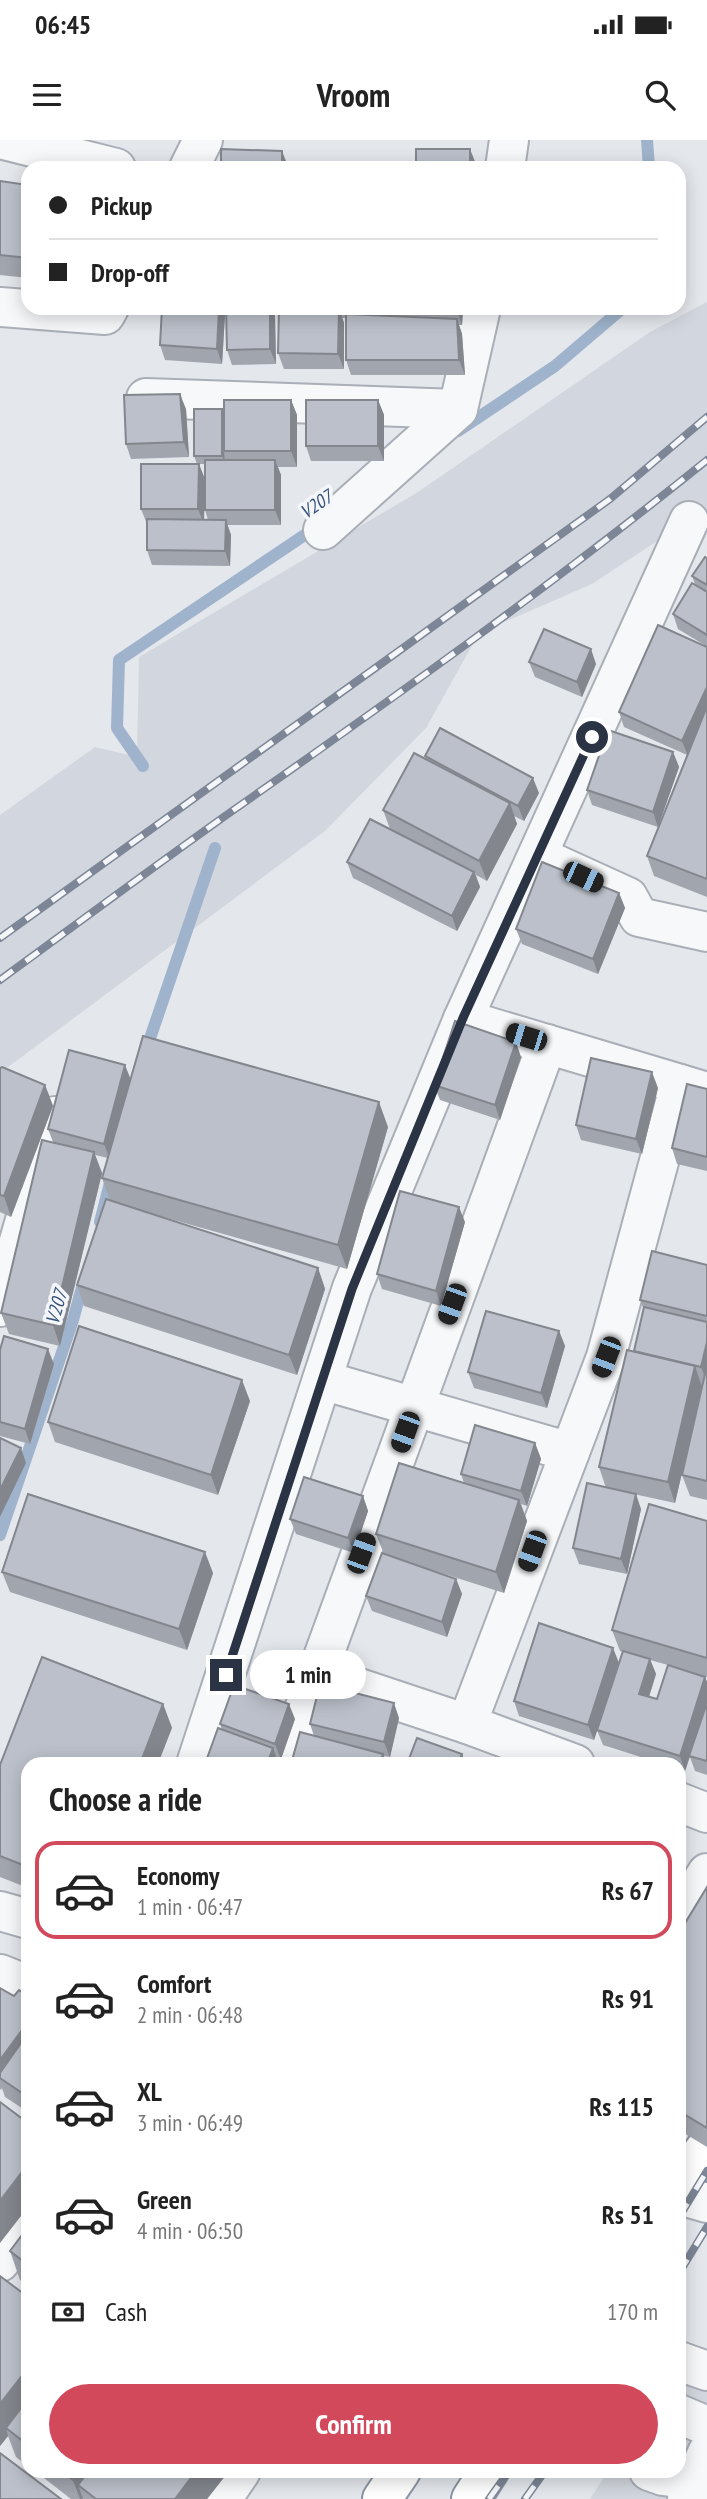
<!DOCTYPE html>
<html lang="en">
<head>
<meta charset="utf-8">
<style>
  :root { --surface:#fff; --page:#f2f2f2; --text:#222; --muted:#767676; --line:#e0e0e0; --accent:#d1495b }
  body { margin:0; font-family:"PT Sans Narrow",sans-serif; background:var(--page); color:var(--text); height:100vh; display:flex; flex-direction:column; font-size:26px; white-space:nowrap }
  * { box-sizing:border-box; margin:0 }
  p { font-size:23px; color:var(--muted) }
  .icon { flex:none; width:38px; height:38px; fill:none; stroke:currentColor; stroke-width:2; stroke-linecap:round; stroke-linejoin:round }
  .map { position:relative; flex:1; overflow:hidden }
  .drawer { position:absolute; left:21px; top:1617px; width:665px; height:721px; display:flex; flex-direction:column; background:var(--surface); border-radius:21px; box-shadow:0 4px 18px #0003 }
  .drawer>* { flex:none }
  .top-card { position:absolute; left:21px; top:21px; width:665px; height:154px; border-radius:21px; box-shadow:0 4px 18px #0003; display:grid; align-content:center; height:154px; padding:0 28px; background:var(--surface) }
  .end { position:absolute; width:32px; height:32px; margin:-16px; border:9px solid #2b3445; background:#fff; box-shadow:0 0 0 4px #fff }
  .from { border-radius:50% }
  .bubble { position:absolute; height:49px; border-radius:24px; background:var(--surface); box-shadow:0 4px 18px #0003; font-size:23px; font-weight:800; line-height:49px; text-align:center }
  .car { position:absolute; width:21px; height:42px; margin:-21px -10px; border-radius:9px; box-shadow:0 0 5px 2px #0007; background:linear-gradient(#222 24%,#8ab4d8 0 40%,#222 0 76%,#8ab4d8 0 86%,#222 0) }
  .top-card b { display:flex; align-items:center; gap:24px; height:66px; font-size:26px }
  .top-card b+b { border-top:2px solid var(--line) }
  .top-card i { width:18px; height:18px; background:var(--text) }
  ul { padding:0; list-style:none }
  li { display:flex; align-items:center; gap:21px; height:98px; margin:0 14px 10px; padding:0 14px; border:4px solid transparent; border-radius:21px }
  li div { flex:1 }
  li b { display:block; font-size:26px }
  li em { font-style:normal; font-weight:800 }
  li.on { border-color:var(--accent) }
  li>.icon { width:63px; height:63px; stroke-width:1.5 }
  h2 { padding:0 28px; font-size:32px; line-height:84px }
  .pay { display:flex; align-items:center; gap:18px; height:77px; padding:0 28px; font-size:26px }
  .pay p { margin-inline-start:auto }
  .action { display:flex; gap:14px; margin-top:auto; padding:14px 28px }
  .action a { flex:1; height:80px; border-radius:42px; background:var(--accent); color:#fff; font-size:28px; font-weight:800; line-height:80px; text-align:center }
  .status { display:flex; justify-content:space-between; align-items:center; height:49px; padding:0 35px; background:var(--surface); direction:ltr }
  .status svg { height:19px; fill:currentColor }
  header { display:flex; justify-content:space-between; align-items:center; height:91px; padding:0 28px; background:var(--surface); font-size:32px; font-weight:800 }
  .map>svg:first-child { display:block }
  .built { fill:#d2d6de }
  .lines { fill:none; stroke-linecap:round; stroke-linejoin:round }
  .stream { stroke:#9fb4cc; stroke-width:12 }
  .minor-casing { stroke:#a9aeb7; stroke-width:42 }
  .highway-casing { stroke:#8b94a3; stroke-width:42 }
  .minor { stroke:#f7f8fa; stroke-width:38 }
  .highway { stroke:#fff; stroke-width:38 }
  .rail-casing { stroke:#7d8696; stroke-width:8 }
  .rail { stroke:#f4f6f9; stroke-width:5; stroke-dasharray:16; stroke-linecap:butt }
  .wall { fill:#a1a5ae; fill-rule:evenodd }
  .shaded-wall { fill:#83868d }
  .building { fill:#bbc0ca; stroke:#83868d; stroke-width:2 }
  .route { stroke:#2b3445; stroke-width:9 }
  .labels { text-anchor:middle; stroke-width:7; stroke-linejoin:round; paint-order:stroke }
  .water-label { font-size:19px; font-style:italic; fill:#34527a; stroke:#f4f6f9 }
</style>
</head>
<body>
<div class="status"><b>06:45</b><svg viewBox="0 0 49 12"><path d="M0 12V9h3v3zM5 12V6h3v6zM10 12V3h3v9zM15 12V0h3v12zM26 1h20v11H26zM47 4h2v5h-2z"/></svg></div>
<header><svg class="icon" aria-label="menu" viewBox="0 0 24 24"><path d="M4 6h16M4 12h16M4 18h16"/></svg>Vroom<svg class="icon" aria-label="search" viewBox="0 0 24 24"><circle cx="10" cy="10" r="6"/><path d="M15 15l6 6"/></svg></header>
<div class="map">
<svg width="707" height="2359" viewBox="0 0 707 2359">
  <rect width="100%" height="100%" fill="#e4e7ec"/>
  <!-- built -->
  <g class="built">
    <path d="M 707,162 L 707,368 L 592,444 L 479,493 L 426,588 L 325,691 L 0,933 L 0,675 L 95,607 L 137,617 L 139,517 L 418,352 L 650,192 Z"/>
    <path d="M 679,2226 L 707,2229 L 707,2359 L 590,2359 L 608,2331 L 679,2331 Z"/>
  </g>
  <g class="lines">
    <!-- stream -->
    <g class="stream">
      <path d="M 647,0 L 649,28"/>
      <path d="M 458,291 L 555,226 L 623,168"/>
      <path d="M 143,626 L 117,588 L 119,520 L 318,386"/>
      <path d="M 145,913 L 215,708"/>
      <path d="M 100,1082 L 111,1039"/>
      <path d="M 0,1395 L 73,1180 L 84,1140"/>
    </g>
    <!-- minor casing -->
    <g class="minor-casing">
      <g id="minor">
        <path d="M 4,0 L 116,28"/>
        <path d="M 189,28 L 203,0"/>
        <path d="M 505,28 L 509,0"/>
        <path d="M 0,167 L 105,175 L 109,168"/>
        <path d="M 146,258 L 458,269"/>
        <path d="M 323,390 L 458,269 L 481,168"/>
        <path d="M 538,716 L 628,757 L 639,777 L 707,792"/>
        <path d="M 463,879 L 707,952"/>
        <path d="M 0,1167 L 55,976"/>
        <path d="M 322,1240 L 570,1312"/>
        <path d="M 317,1534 L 467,1584 L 575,1624"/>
        <path d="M 467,1584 L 606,1217 L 680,944"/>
        <path d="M 196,1624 L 352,1148 L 463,879 L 689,381"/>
        <path d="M 284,1624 L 547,904"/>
        <path d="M 679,1662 L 707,1673"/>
        <path d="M 0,1771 L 28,1779"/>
        <path d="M 679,1779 L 707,1733"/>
        <path d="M 0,1834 L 28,1845"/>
        <path d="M 679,2055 L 707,2063"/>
        <path d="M 0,2122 L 28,2084"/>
        <path d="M 679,2221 L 707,2231"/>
        <path d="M 679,2274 L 707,2286"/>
        <path d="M 649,2331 L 663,2336 L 695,2340"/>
        <path d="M 222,2359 L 241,2331"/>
        <path d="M 687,2359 L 707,2313"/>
      </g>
    </g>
    <!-- highway casing -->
    <g class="highway-casing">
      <g id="highway">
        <path d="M 679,2045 L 707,2006"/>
        <path d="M 382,2359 L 401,2331"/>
        <path d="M 471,2359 L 489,2331"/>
      </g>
    </g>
    <!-- minor -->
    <use href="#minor" class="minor"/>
    <!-- highway -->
    <use href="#highway" class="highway"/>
    <!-- rail casing -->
    <g class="rail-casing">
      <g id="rail">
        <path d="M 0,798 L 610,359 L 707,277"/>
        <path d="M 0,840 C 78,783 156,725 235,669 C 395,557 555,443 707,320"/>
        <path d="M 679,2077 L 707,2031"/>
        <path d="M 679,2133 L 707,2087"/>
        <path d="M 489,2359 L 509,2331"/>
        <path d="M 525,2359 L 545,2331"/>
      </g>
    </g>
    <!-- rail -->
    <use href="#rail" class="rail"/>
  </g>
  <!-- wall -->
  <g class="wall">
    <path d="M 0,41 L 28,45 L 28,138 L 0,135 Z"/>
    <path d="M 226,168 L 463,168 L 462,185 L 459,185 L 462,194 L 465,235 L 351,235 L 346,220 L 346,178 L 342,178 L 344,183 L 344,229 L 284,229 L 278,213 L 279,170 L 273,170 L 275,176 L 276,224 L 232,225 L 227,210 Z"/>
    <path d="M 225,175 L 222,224 L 165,220 L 160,205 Z"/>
    <path d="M 291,260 L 297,275 L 297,327 L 278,327 L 281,335 L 281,385 L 227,385 L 231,395 L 230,426 L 152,425 L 147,410 L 147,384 L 141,369 L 197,324 L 194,316 L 222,269 L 224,275 ZM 199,324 L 205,324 L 205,370 L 208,380 L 204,380 Z"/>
    <path d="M 378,260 L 384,275 L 384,321 L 311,321 L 306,306 Z"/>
    <path d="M 186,269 L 189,317 L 131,319 L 126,304 Z"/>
    <path d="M 707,418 L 707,452 L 695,444 L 692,436 Z"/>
    <path d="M 707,452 L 707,757 L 654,736 L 647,716 L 687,615 L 624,587 L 619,572 L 706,506 L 678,489 L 673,474 Z"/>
    <path d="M 529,522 L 596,524 L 582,557 L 535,537 Z"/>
    <path d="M 673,612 L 679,627 L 658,687 L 592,665 L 587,650 Z"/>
    <path d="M 425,616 L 539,653 L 524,681 L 514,676 L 517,684 L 487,741 L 476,735 L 480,747 L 457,791 L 353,738 L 347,722 L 390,689 L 383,670 L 427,620 Z"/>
    <path d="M 619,753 L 625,768 L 598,834 L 522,804 L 516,789 Z"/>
    <path d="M 521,917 L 500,980 L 440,960 L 434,945 Z"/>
    <path d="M 125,925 L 130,940 L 388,987 L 347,1129 L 149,1073 L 318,1128 L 325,1149 L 297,1235 L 84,1166 L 77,1145 L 110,1061 L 102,1038 L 108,1018 L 95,1015 L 102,1033 L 60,1206 L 9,1194 L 1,1173 L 53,1002 L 48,989 Z"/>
    <path d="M 0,928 L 45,945 L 53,966 L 11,1077 L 0,1072 Z"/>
    <path d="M 658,948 L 642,1014 L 581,1000 L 576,985 Z"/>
    <path d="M 707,949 L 707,1031 L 677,1024 L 672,1008 Z"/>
    <path d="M 465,1082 L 441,1166 L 382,1149 L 377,1134 Z"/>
    <path d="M 707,1125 L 707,1360 L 690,1356 L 682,1335 L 693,1285 L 675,1363 L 606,1348 L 599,1327 L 635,1212 L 634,1211 L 644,1170 L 640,1160 Z"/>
    <path d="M 559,1191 L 565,1206 L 547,1268 L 474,1248 L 468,1232 Z"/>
    <path d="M 0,1210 L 54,1224 L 30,1304 L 0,1296 Z"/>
    <path d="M 250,1261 L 218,1355 L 55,1302 L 48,1282 Z"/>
    <path d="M 535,1303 L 541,1319 L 527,1366 L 521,1364 L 527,1381 L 504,1453 L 413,1424 L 456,1439 L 462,1454 L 447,1497 L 372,1471 L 366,1456 L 384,1414 L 376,1394 L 464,1343 L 461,1334 Z"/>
    <path d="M 363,1356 L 368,1371 L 354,1413 L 296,1394 L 290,1379 Z"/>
    <path d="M 641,1369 L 627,1434 L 579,1424 L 573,1408 Z"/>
    <path d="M 707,1381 L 707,1537 L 694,1533 L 705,1537 L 707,1542 L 707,1635 L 695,1631 L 690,1617 L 685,1631 L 679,1629 L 679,1624 L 663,1624 L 603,1605 L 597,1590 L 623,1512 L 620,1511 L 612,1490 ZM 650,1520 L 668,1525 L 657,1559 L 649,1557 L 656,1534 Z"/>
    <path d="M 2,1432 L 213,1433 L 187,1510 L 10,1452 Z"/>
    <path d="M 619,1523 L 594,1600 L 519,1576 L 514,1561 Z"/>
    <path d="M 163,1564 L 172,1588 L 28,1624 L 28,1748 L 0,1737 L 0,1625 Z"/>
    <path d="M 399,1578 L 390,1617 L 384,1616 L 387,1624 L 291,1624 L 314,1596 L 310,1584 Z"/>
    <path d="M 295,1579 L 281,1619 L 276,1617 L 278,1623 L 222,1590 L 220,1584 Z"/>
    <path d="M 707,1747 L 707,2007 L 679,1990 L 679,1793 Z"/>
    <path d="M 0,1848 L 14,1856 L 28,1856 L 28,1972 L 5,1957 L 2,1948 L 1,1950 L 0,1949 Z"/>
    <path d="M 28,2087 L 28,2146 L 20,2140 L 10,2111 Z"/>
    <path d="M 28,2157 L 28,2326 L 16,2317 L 8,2296 L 0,2306 Z"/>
    <path d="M 35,2331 L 229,2331 L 207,2359 L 71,2359 Z"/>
  </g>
  <!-- shaded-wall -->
  <g class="shaded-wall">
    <path d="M 470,9 L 476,24 L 475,28 L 470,28 Z"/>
    <path d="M 282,11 L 288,26 L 288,28 L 282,28 Z"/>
    <path d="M 219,168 L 223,168 L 225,175 L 222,224 L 217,209 Z"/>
    <path d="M 270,168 L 272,168 L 275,176 L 276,224 L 270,209 Z"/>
    <path d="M 339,168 L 344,183 L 344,229 L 338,214 Z"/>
    <path d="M 456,168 L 463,168 L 462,185 Z"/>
    <path d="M 457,179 L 462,194 L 465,235 L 459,220 Z"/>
    <path d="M 180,254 L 186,269 L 189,317 L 184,302 Z"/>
    <path d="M 291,260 L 297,275 L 297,327 L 291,311 Z"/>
    <path d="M 378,260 L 384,275 L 384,321 L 378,306 Z"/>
    <path d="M 222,269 L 225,278 L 224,311 L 225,324 L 222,316 Z"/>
    <path d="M 275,320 L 281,335 L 281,385 L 275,370 Z"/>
    <path d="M 199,324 L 205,339 L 204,384 L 198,369 Z"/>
    <path d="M 226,380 L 231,395 L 230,426 L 225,411 Z"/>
    <path d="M 591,509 L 596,524 L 582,557 L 577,542 Z"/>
    <path d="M 707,547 L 707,575 L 688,616 L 682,601 Z"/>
    <path d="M 673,612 L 679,627 L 658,687 L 653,672 Z"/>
    <path d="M 533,638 L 539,653 L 524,681 L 518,666 Z"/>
    <path d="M 510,663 L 517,684 L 487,741 L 479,721 Z"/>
    <path d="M 474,732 L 480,747 L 457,791 L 452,776 Z"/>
    <path d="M 619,753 L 625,768 L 598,834 L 593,819 Z"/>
    <path d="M 516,902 L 521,917 L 500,980 L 495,965 Z"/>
    <path d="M 125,925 L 131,940 L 110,1019 L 104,1004 Z"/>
    <path d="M 652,932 L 658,948 L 642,1014 L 636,999 Z"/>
    <path d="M 45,945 L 53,966 L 11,1077 L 4,1056 Z"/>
    <path d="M 379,962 L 388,987 L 347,1129 L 338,1105 Z"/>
    <path d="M 94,1012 L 102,1033 L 60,1206 L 53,1185 Z"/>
    <path d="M 459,1067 L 465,1082 L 441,1166 L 436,1151 Z"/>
    <path d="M 318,1128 L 325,1149 L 297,1235 L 289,1215 Z"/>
    <path d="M 559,1191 L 565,1206 L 547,1268 L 541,1253 Z"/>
    <path d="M 707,1202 L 707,1242 L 701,1227 Z"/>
    <path d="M 48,1209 L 54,1224 L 30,1304 L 25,1289 Z"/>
    <path d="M 695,1226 L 702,1247 L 675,1363 L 668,1342 Z"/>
    <path d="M 242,1240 L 250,1261 L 218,1355 L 211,1335 Z"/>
    <path d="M 535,1303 L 541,1319 L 527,1366 L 521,1351 Z"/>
    <path d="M 21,1308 L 26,1323 L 0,1377 L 0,1350 Z"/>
    <path d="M 636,1354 L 641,1369 L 627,1434 L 621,1419 Z"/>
    <path d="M 363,1356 L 368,1371 L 354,1413 L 348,1398 Z"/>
    <path d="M 519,1360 L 527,1381 L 504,1453 L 496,1432 Z"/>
    <path d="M 205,1412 L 213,1433 L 187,1510 L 179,1489 Z"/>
    <path d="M 456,1439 L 462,1454 L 447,1497 L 442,1482 Z"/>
    <path d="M 613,1508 L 619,1523 L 594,1600 L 588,1585 Z"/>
    <path d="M 650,1519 L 656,1534 L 645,1569 L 639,1554 Z"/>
    <path d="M 705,1537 L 707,1542 L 707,1563 L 685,1631 L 680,1616 Z"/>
    <path d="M 394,1563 L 399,1578 L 390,1617 L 384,1602 Z"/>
    <path d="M 163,1564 L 172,1588 L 158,1624 L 140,1624 Z"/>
    <path d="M 289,1564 L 295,1579 L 281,1619 L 275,1604 Z"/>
    <path d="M 273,1608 L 278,1623 L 267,1624 Z"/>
    <path d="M 383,1614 L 387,1624 L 380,1624 Z"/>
    <path d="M 462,1614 L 466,1624 L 458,1624 Z"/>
    <path d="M 28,1882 L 28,1913 L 0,1938 L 0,1920 Z"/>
    <path d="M 28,2024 L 28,2067 L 0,2103 L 0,2061 Z"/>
    <path d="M 28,2228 L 28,2270 L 6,2288 L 8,2296 L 0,2306 L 0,2264 Z"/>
    <path d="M 80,2331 L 113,2331 L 78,2345 L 83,2359 L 80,2359 L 73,2340 Z"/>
    <path d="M 196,2331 L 229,2331 L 207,2359 L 175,2359 Z"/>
  </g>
  <!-- building -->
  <g class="building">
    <path d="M 221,9 L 282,11 L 282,28 L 221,28 Z"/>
    <rect x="416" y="9" width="54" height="19"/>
    <path d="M 0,41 L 28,45 L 28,118 L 0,115 Z"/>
    <path d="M 162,168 L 219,168 L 217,209 L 160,205 Z"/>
    <path d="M 226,168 L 270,168 L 270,209 L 227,210 Z"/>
    <path d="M 279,168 L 339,168 L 338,214 L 278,213 Z"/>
    <path d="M 346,174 L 457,179 L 459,220 L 346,220 Z"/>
    <path d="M 180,254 L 184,302 L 126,304 L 124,255 Z"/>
    <rect x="224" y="260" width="67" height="51"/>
    <rect x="306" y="260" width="72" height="46"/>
    <rect x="194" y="269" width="28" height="47"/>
    <rect x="205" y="320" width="70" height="50"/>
    <path d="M 141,324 L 199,324 L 198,369 L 141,369 Z"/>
    <path d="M 147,379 L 226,380 L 225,411 L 147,410 Z"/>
    <path d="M 705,417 L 707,418 L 707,445 L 692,436 Z"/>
    <path d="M 692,443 L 707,452 L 707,495 L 673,474 Z"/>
    <path d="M 658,485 L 707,507 L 707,547 L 682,601 L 619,572 Z"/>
    <path d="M 544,489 L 591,509 L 577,542 L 529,522 Z"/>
    <path d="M 706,569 L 707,570 L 707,739 L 647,716 Z"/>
    <path d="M 440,588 L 533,638 L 518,666 L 425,616 Z"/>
    <path d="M 608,590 L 673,612 L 653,672 L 587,650 Z"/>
    <path d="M 414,613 L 510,663 L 479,721 L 383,670 Z"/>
    <path d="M 370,679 L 474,732 L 452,776 L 347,722 Z"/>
    <path d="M 542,722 L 619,753 L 593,819 L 516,789 Z"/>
    <path d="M 455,881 L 516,902 L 495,965 L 434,945 Z"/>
    <path d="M 143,896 L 379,962 L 338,1105 L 102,1038 Z"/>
    <path d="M 69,910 L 125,925 L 104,1004 L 48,989 Z"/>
    <path d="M 591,918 L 652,932 L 636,999 L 576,985 Z"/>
    <path d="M 2,927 L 45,945 L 4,1056 L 0,1055 L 0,928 Z"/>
    <path d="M 687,944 L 707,949 L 707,1017 L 672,1008 Z"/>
    <path d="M 42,1000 L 94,1012 L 53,1185 L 1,1173 Z"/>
    <path d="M 400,1051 L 459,1067 L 436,1151 L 377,1134 Z"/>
    <path d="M 106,1059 L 318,1128 L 289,1215 L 77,1145 Z"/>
    <path d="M 652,1111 L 707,1125 L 707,1176 L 640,1160 Z"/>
    <path d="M 644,1167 L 707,1182 L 707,1202 L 701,1227 L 634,1211 Z"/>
    <path d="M 486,1171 L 559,1191 L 541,1253 L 468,1232 Z"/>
    <path d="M 79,1186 L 242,1240 L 211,1335 L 48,1282 Z"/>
    <path d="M 4,1196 L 48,1209 L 25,1289 L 0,1282 L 0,1210 Z"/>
    <path d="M 627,1210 L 695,1226 L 668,1342 L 599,1327 Z"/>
    <path d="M 707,1225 L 707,1341 L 682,1335 Z"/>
    <path d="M 475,1285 L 535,1303 L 521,1351 L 461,1334 Z"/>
    <path d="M 0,1298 L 21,1308 L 0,1350 Z"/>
    <path d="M 399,1323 L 519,1360 L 496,1432 L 376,1394 Z"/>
    <path d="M 304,1337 L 363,1356 L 348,1398 L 290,1379 Z"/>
    <path d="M 587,1343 L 636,1354 L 621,1419 L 573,1408 Z"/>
    <path d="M 28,1354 L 205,1412 L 179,1489 L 2,1432 Z"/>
    <path d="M 649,1364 L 707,1381 L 707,1518 L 612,1490 Z"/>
    <path d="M 382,1413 L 456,1439 L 442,1482 L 366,1456 Z"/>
    <path d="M 539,1483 L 613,1508 L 588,1585 L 514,1561 Z"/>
    <path d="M 623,1511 L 650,1519 L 639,1554 L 657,1559 L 668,1525 L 705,1537 L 680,1616 L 597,1590 Z"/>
    <path d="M 42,1517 L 163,1564 L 140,1624 L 28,1624 L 28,1727 L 0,1716 L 0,1625 Z"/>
    <path d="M 320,1544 L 394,1563 L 384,1602 L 310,1584 Z"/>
    <path d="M 234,1545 L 289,1564 L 275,1604 L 220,1584 Z"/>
    <path d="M 707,1563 L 707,1621 L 689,1616 Z"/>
    <path d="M 218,1588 L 273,1608 L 267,1624 L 205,1624 Z"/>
    <path d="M 300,1592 L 383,1614 L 380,1624 L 291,1624 Z"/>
    <path d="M 417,1598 L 462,1614 L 458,1624 L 407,1624 Z"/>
    <path d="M 707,1747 L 707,1988 L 679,1971 L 679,1793 Z"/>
    <path d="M 0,1848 L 14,1856 L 19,1850 L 28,1856 L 28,1882 L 0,1920 Z"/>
    <path d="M 28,1893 L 28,1957 L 0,1938 L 0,1933 Z"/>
    <path d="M 0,1962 L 28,1983 L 28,2024 L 0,2061 Z"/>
    <path d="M 28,2087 L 28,2125 L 10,2111 Z"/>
    <path d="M 0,2136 L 28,2157 L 28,2228 L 0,2264 Z"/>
    <path d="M 28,2259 L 28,2305 L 6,2288 Z"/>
    <path d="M 0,2313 L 61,2359 L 0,2359 Z"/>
    <path d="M 62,2331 L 80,2331 L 73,2340 Z"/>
    <path d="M 89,2331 L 196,2331 L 175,2359 L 96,2359 L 78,2345 Z"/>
  </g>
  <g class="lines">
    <!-- route -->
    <path class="route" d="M 226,1535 L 352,1149 L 463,878 L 592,597"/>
  </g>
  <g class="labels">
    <!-- water labels -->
    <g class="water-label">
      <text transform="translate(316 364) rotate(-34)" y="7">V207</text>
      <text transform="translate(56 1167) rotate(-74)" y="7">V207</text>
    </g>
  </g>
</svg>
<i class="end from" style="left:592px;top:597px"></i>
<i class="end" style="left:226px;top:1535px"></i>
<div class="bubble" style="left:250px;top:1510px;width:116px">1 min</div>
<i class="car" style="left:583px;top:737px;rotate:115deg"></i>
<i class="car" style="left:526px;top:897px;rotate:287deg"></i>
<i class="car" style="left:452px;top:1164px;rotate:200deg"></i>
<i class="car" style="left:606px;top:1217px;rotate:201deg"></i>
<i class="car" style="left:405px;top:1292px;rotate:200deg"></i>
<i class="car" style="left:532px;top:1411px;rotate:200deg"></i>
<i class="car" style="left:361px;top:1413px;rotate:20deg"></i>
<div class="top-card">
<b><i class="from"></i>Pickup</b>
<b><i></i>Drop-off</b>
</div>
<section class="drawer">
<h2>Choose a ride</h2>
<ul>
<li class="on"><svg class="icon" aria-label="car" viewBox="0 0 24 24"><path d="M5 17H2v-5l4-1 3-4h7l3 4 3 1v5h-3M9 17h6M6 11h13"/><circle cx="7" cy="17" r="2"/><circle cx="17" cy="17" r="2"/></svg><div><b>Economy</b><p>1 min · 06:47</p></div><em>Rs 67</em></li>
<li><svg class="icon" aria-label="car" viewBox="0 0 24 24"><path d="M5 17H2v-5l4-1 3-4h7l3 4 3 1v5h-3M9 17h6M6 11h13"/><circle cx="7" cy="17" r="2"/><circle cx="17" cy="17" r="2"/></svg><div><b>Comfort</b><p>2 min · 06:48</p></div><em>Rs 91</em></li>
<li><svg class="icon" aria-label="car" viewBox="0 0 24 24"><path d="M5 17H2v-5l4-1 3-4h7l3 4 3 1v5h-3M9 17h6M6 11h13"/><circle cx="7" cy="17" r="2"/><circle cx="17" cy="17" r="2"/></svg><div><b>XL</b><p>3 min · 06:49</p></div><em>Rs 115</em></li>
<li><svg class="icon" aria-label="car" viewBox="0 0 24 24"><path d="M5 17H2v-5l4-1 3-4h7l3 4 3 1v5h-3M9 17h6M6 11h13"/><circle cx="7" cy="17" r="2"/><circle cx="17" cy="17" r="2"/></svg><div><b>Green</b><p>4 min · 06:50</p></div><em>Rs 51</em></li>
</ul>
<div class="pay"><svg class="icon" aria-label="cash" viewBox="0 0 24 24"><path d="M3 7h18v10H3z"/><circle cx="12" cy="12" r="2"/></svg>Cash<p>170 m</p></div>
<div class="action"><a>Confirm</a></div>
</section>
</div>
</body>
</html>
